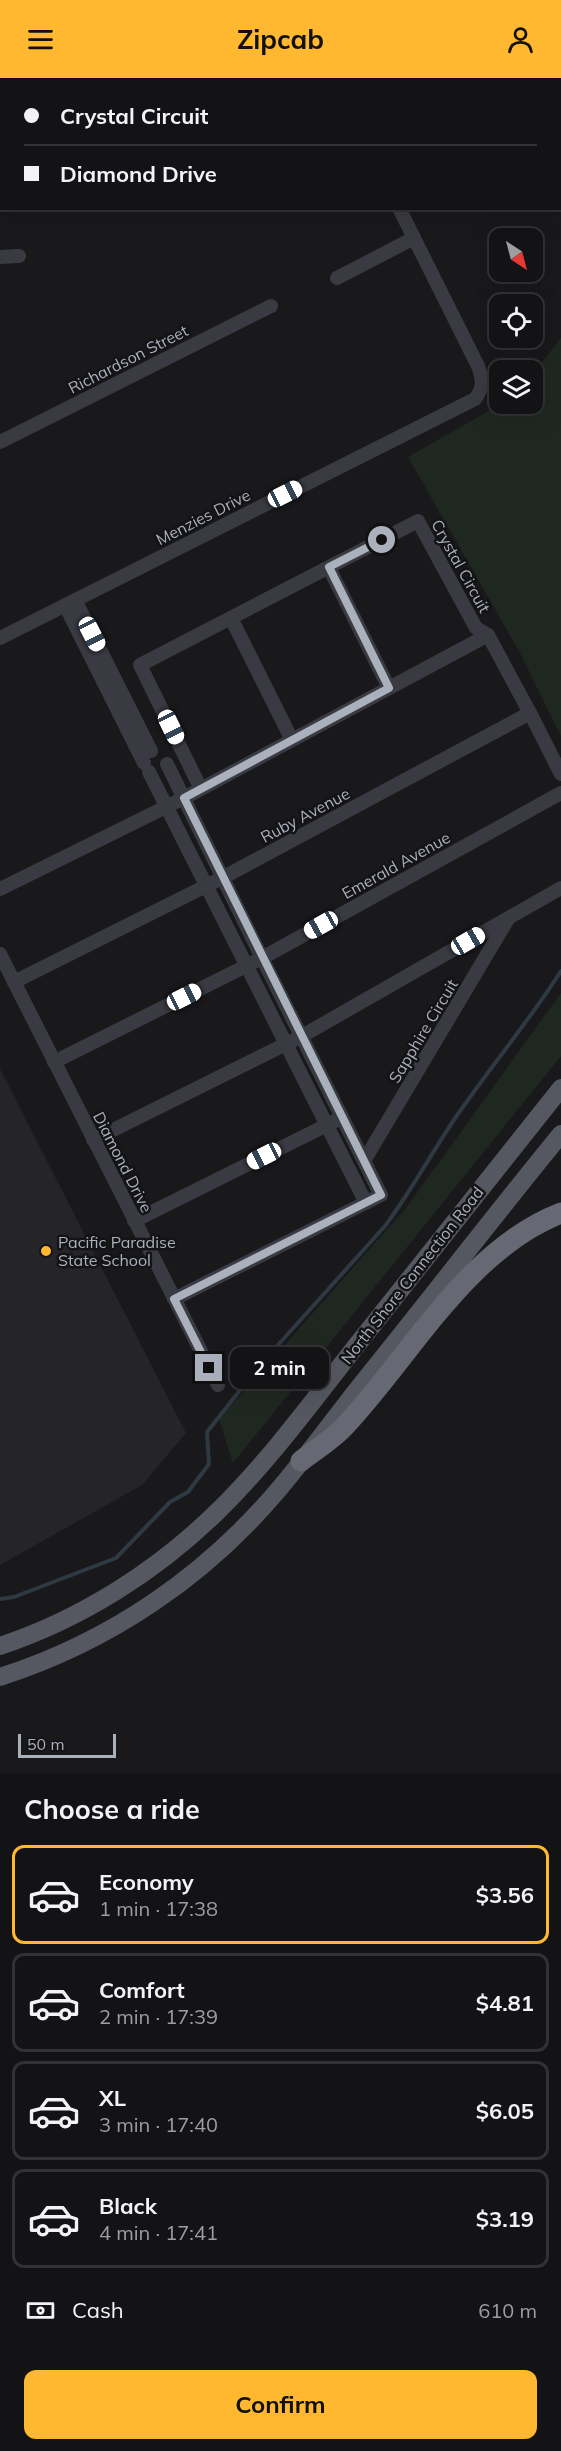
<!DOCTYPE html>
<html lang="en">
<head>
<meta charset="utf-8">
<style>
  :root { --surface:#131315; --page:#1c1c1e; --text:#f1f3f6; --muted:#9d9ea0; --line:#323234; --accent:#ffb82f }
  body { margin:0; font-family:Mulish,sans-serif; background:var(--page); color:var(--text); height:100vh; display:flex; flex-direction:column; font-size:22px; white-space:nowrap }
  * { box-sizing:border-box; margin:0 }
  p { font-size:20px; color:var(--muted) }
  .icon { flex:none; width:33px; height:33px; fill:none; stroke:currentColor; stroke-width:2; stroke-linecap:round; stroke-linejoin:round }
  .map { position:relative; height:1695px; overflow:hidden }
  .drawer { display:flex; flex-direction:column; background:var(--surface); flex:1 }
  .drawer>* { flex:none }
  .guide { position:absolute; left:0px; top:0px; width:561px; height:132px; box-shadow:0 6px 24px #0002,0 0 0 2px var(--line); display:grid; align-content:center; height:132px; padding:0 24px; background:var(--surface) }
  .needle { width:39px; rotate:144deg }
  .tools { position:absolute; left:489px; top:150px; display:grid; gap:12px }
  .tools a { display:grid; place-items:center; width:54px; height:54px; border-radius:12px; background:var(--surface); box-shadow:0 6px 24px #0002,0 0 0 2px var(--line); font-size:30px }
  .scale { position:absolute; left:18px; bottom:15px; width:98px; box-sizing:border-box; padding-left:6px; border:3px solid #abb0bd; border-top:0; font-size:16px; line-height:21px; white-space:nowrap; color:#abb0bd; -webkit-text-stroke:4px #141417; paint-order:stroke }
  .end { position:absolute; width:27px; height:27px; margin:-14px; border:8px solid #abb0bd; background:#111; box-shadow:0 0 0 3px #111 }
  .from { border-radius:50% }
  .bubble { position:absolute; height:42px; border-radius:12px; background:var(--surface); box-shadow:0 6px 24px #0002,0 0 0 2px var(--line); font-size:20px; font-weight:700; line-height:42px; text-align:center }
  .car { position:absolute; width:18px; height:36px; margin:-18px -9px; border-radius:8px; box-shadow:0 0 4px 2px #0007; background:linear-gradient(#fff 24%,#345 0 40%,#fff 0 76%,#345 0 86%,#fff 0) }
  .guide b { display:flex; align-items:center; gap:21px; height:57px; font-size:22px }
  .guide b+b { border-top:2px solid var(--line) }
  .guide i { width:15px; height:15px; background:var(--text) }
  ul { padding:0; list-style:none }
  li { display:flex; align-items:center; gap:18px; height:99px; margin:0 12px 9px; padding:0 12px; border:3px solid var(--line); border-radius:12px }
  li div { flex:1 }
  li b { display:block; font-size:22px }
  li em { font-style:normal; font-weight:700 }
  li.on { border-color:var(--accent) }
  li>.icon { width:54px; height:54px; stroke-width:1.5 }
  h2 { padding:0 24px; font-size:27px; line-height:72px }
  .pay { display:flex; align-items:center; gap:15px; height:66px; padding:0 24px; font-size:22px }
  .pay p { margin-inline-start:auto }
  .primary-button { display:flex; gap:12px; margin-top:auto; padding:12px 24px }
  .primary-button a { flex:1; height:69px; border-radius:12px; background:var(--accent); color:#111; font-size:24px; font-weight:700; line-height:69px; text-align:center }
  header { display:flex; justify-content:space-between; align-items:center; height:78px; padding:0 24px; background:var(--accent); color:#111; font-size:27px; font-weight:700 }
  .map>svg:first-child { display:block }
  .built { fill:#252529 }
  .green { fill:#1f2820 }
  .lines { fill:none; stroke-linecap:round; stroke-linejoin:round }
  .stream { stroke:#2e3942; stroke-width:4 }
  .minor { stroke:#3a3b42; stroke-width:14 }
  .major { stroke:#565861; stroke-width:18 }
  .highway { stroke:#666973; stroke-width:21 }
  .route { stroke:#abb0bd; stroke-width:8 }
  .poi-dot { fill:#ffb82f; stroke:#141417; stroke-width:2 }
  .labels { text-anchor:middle; stroke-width:5; stroke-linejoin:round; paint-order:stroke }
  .street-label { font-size:16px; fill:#abb0bd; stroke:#141417 }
  .poi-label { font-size:16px; fill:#abb0bd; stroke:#141417; text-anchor:start }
</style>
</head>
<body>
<header><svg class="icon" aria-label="menu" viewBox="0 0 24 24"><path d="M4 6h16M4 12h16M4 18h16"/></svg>Zipcab<svg class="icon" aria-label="person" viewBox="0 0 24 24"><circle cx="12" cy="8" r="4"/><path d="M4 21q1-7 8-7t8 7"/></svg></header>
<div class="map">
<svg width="561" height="1695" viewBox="0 0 561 1695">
  <rect width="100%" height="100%" fill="#19191c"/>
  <!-- built -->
  <path class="built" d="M 0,991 L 186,1355 L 142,1407 L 0,1487 Z"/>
  <!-- green -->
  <g class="green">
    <path d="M 561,260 L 561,658 L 520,575 L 408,379 L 501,326 L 532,326 L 533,296 Z"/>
    <path d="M 561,915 L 561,978 L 233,1385 L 219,1341 L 406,1130 Z"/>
  </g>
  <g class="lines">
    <!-- stream -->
    <path class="stream" d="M 0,1521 L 14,1519 L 116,1480 L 170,1424 L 188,1414 L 209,1386 L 207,1354 L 260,1287 L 385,1148 C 412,1112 433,1072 458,1036 C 492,987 529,943 561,893"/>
    <!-- minor -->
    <g class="minor">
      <path d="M 53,0 L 56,2"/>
      <path d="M 336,0 L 336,2"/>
      <path d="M 505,0 L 506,2"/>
      <path d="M 560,103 L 561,104"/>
      <path d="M 0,179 L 19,178"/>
      <path d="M 337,200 L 414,160"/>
      <path d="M 0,364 L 271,228"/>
      <path d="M 329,490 L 389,610"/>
      <path d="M 75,522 L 151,673"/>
      <path d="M 65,527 L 144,685"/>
      <path d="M 231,540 L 292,662"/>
      <path d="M 0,560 L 475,321 C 484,309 483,302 478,288 L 399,130"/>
      <path d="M 530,635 L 561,696"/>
      <path d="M 167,686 L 262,880 L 381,1117 L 174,1221"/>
      <path d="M 149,694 L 366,1125"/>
      <path d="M 0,811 L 184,720 L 488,557 L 476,550 L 418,443 L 140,587 L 201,711"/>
      <path d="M 0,876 L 218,1307"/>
      <path d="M 14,904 L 222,800 L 530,635 L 488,557"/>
      <path d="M 54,984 L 262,880 L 561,715"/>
      <path d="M 93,1062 L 302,958 L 561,810"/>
      <path d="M 364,1083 L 508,841"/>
      <path d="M 134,1143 L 335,1043"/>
    </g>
    <!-- major -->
    <g class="major">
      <path d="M 0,1568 C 81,1541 157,1493 218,1433 C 275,1377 322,1310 372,1248 C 435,1168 498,1089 561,1010"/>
      <path d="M 0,1599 C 109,1564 205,1499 279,1411 C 307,1378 333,1342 360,1308 C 428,1224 493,1139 561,1056"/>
    </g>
    <!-- highway -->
    <path class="highway" d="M 301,1383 C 315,1372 332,1362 344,1349 C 411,1278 466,1172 561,1135"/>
  </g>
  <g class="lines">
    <!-- route -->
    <path class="route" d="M 209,1290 L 174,1221 L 381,1117 L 184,720 L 389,610 L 329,489 L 382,462"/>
  </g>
  <!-- markers -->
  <circle class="poi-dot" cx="46" cy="1173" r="6"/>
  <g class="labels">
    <!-- street labels -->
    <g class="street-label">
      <text transform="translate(128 281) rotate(-27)" y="6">Richardson Street</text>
      <text transform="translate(203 439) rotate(-27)" y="6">Menzies Drive</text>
      <text transform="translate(461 488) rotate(61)" y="6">Crystal Circuit</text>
      <text transform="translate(305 737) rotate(-28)" y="6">Ruby Avenue</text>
      <text transform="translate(396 787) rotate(-29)" y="6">Emerald Avenue</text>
      <text transform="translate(423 953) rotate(-59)" y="6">Sapphire Circuit</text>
      <text transform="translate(123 1084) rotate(63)" y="6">Diamond Drive</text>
      <text transform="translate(412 1197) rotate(-52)" y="6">North Shore Connection Road</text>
    </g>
    <!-- poi labels -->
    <g class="poi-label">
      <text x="58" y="1170">Pacific Paradise<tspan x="58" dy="18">State School</tspan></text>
    </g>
  </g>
</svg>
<div class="tools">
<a><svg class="needle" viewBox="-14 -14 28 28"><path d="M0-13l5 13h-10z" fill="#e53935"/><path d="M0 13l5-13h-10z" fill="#9d9ea0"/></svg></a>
<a><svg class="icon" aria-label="locate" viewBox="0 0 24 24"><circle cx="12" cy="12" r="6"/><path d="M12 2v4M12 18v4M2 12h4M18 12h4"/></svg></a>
<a><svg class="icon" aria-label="layers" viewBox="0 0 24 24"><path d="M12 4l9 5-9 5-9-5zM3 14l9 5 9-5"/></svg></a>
</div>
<div class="scale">50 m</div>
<i class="end from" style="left:382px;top:462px"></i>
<i class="end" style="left:209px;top:1290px"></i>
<div class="bubble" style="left:230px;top:1269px;width:99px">2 min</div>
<i class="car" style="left:285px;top:416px;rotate:63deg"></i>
<i class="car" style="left:92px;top:556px;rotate:153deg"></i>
<i class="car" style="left:171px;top:649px;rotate:154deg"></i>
<i class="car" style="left:321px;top:847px;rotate:241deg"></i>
<i class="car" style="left:468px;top:863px;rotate:60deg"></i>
<i class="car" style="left:184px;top:919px;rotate:63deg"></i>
<i class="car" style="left:264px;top:1078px;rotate:243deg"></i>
<div class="guide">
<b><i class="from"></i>Crystal Circuit</b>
<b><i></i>Diamond Drive</b>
</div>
</div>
<section class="drawer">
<h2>Choose a ride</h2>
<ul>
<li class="on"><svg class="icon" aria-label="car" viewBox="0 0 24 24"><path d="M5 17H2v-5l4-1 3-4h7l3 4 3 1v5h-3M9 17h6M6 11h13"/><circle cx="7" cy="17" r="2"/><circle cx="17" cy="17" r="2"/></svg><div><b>Economy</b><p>1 min · 17:38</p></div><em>$3.56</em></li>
<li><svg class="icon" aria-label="car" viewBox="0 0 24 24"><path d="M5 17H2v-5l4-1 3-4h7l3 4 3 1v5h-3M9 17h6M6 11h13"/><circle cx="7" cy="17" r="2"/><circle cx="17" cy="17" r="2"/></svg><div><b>Comfort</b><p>2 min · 17:39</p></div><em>$4.81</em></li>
<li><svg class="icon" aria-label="car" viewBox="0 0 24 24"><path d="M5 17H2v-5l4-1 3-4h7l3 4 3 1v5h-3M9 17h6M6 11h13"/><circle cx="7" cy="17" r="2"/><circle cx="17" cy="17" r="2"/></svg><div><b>XL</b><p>3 min · 17:40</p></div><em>$6.05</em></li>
<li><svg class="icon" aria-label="car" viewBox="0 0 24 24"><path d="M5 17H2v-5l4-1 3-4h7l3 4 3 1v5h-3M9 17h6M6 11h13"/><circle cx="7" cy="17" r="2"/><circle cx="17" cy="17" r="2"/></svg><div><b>Black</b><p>4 min · 17:41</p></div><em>$3.19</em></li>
</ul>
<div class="pay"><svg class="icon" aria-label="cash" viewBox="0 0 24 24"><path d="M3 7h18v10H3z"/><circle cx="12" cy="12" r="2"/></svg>Cash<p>610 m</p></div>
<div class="primary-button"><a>Confirm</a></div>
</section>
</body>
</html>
